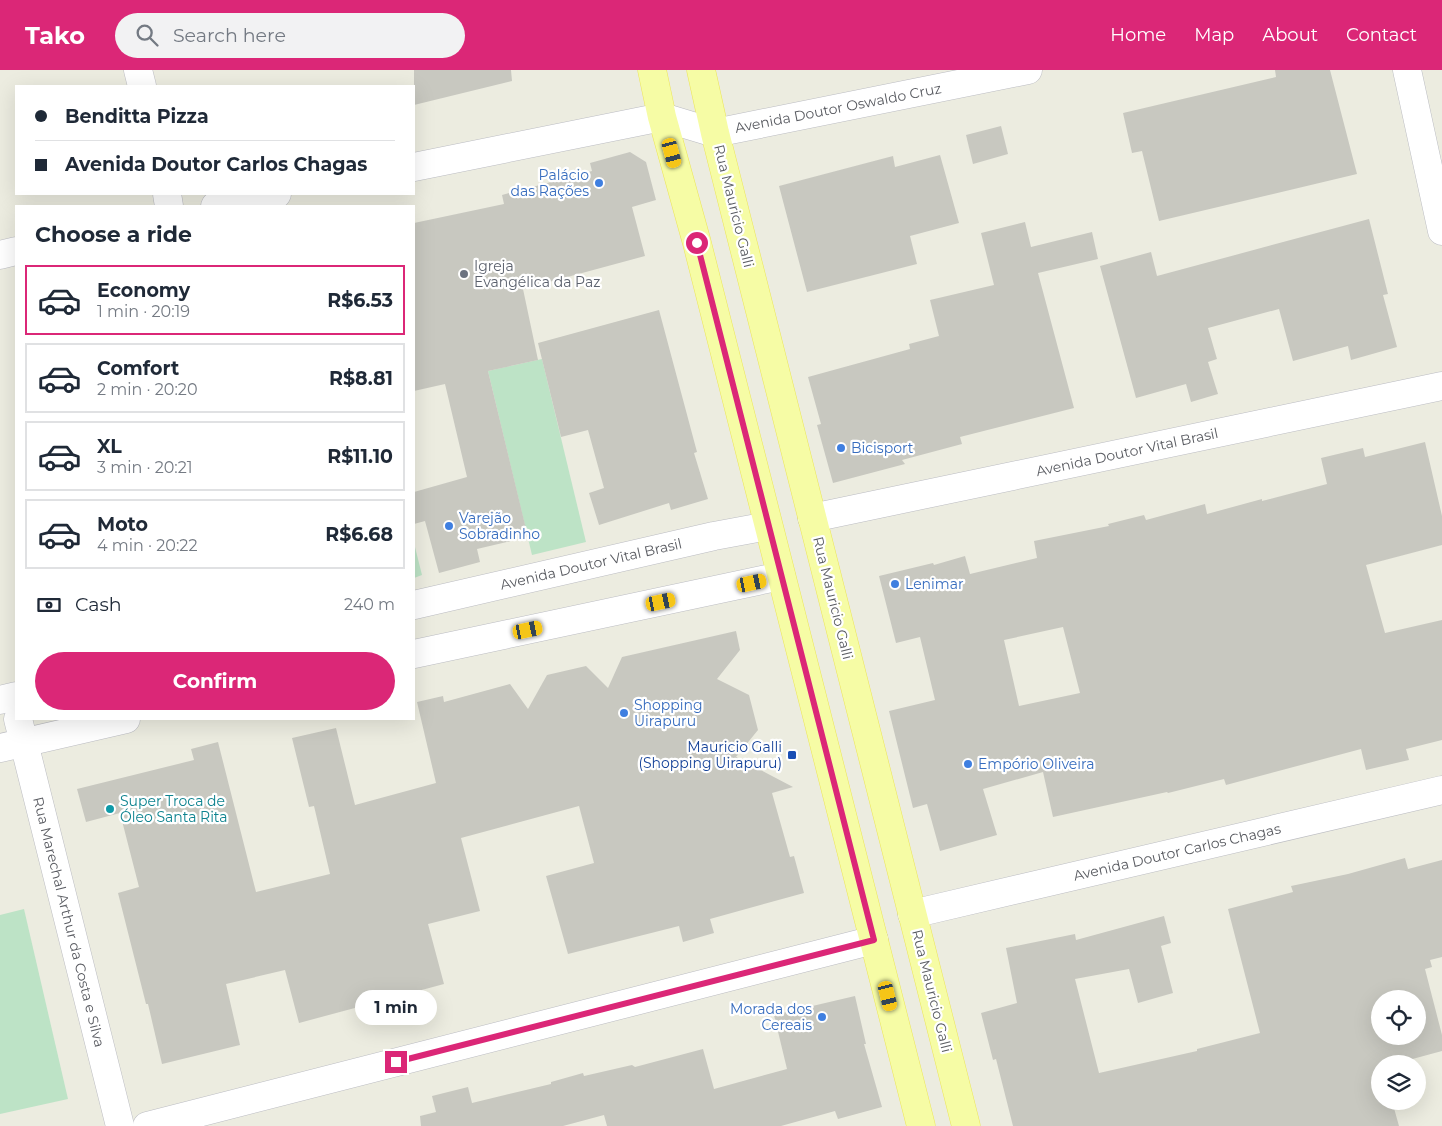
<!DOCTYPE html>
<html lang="en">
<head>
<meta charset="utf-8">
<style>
  :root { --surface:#fff; --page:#f2f2f3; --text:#1f2937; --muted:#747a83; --line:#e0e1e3; --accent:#db2777 }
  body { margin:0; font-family:Montserrat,sans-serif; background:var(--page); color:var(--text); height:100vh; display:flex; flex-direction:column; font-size:19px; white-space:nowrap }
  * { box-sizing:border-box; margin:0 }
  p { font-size:16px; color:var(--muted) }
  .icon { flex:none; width:28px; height:28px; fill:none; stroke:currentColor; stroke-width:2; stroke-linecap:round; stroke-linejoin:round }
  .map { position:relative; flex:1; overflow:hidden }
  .panel { position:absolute; left:15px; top:135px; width:400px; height:515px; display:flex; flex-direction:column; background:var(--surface); border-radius:0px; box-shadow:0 5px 20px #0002 }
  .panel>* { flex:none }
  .hud { position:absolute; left:15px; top:15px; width:400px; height:110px; border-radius:0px; box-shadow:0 5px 20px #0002; display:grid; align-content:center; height:110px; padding:0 20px; background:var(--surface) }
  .buttons { position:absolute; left:1371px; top:920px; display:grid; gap:10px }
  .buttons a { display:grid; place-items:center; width:55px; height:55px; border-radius:50%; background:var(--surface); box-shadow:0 5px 20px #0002; font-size:25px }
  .end { position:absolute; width:22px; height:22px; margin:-11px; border:6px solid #db2777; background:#fff; box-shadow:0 0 0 2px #fff }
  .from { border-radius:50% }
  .bubble { position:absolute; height:35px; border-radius:18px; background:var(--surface); box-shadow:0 5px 20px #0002; font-size:16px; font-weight:700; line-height:35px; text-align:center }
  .car { position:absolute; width:15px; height:30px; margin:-15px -8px; border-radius:6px; box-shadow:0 0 4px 1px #0007; background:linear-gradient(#f5c518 24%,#345 0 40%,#f5c518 0 76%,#345 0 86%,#f5c518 0) }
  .hud b { display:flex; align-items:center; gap:18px; height:48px; font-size:19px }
  .hud b+b { border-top:1px solid var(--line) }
  .hud i { width:12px; height:12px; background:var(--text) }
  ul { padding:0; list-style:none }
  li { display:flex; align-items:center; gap:15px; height:70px; margin:0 10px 8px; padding:0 10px; border:2px solid var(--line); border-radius:0px }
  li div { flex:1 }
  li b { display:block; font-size:19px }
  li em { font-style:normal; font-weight:700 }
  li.current { border-color:var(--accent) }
  li>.icon { width:45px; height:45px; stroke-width:1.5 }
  h2 { padding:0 20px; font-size:22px; line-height:60px }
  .pay { display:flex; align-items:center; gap:12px; height:55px; padding:0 20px; font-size:19px }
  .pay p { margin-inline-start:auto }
  .action { display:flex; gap:10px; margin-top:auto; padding:10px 20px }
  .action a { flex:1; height:58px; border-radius:30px; background:var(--accent); color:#fff; font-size:20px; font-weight:700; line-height:58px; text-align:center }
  header { display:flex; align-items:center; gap:30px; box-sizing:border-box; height:70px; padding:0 25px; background:var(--accent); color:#fff }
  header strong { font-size:24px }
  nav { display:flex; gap:28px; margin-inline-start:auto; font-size:18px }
  .search { width:350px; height:45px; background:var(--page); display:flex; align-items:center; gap:12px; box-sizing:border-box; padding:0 18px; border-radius:28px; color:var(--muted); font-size:19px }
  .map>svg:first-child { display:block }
  .green { fill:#bde3c6 }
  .building { fill:#c8c8c0; fill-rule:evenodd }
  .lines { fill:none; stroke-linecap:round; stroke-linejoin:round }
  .minor-casing { stroke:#bbbcc2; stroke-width:29 }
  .major-casing { stroke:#ece559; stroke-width:29 }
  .minor { stroke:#fff; stroke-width:28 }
  .major { stroke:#f6fca5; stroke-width:28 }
  .route { stroke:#db2777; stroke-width:6 }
  .shop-dot { fill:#3f7fe0; stroke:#fff; stroke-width:2 }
  .worship-dot { fill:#6b7280; stroke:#fff; stroke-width:2 }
  .transit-dot { fill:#1a4fb4; stroke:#fff; stroke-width:2 }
  .culture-dot { fill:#0f9aa8; stroke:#fff; stroke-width:2 }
  .labels { text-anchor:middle; stroke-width:4.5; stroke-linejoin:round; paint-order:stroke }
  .street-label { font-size:14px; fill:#595b61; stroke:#fff }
  .shop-label { font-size:14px; fill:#366cbe; stroke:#fff; text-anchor:start }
  .worship-label { font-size:14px; fill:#5b616d; stroke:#fff; text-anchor:start }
  .transit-label { font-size:14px; fill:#164399; stroke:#fff; text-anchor:end }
  .culture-label { font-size:14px; fill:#0d838f; stroke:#fff; text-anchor:start }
</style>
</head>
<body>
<header>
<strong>Tako</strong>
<div class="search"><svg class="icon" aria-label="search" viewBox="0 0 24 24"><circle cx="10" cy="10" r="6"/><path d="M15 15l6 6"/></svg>Search here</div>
<nav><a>Home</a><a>Map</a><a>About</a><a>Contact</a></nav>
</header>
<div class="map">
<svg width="1442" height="1056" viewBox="0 0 1442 1056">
  <rect width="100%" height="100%" fill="#ecece0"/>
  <!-- green -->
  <g class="green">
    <path d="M 542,289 L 586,472 L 532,485 L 488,301 Z"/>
    <path d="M 414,473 L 422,505 L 414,508 Z"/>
    <path d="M 24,839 L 68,1029 L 0,1044 L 0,845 Z"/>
  </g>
  <!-- building -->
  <g class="building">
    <path d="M 414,0 L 511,0 L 512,11 L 414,35 Z"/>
    <path d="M 1275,0 L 1330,0 L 1357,104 L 1159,151 L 1142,81 L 1132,83 L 1123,43 L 1276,7 Z"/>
    <path d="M 1001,56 L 1008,84 L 973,94 L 966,65 Z"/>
    <path d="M 630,82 L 646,92 L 656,130 L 632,137 L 645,186 L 523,219 L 538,290 L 488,301 L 528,467 L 477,479 L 480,492 L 439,503 L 425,451 L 414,454 L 414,422 L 467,407 L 445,314 L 414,321 L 414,153 L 504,134 L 502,125 L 592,101 L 590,93 Z"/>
    <path d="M 940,85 L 959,153 L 910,166 L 917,194 L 807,222 L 779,116 L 893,86 L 895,97 Z"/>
    <path d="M 1369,149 L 1388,224 L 1383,225 L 1397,277 L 1351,290 L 1348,276 L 1293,291 L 1279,239 L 1208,258 L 1217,289 L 1208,292 L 1218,324 L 1191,332 L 1186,314 L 1136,328 L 1100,196 L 1151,182 L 1157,206 Z"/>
    <path d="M 1025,152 L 1031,177 L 1092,162 L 1098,189 L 1038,203 L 1074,338 L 960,367 L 962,374 L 902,390 L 905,394 L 833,413 L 817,355 L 821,354 L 808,307 L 910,279 L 909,274 L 939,266 L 930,230 L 994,215 L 981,163 Z"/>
    <path d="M 659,240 L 697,382 L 694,383 L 708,429 L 671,440 L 669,433 L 599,455 L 589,423 L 604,418 L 588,360 L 561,367 L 538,273 Z"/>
    <path d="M 1425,372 L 1442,446 L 1442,475 L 1366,495 L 1385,563 L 1442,550 L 1442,670 L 1406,679 L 1409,690 L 1366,700 L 1361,679 L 1226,715 L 1224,709 L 1168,723 L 1167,722 L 1053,747 L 1043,702 L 983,719 L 997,765 L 940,781 L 927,734 L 913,738 L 889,641 L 935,630 L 920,567 L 896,573 L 879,506 L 933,493 L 934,495 L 965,486 L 970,504 L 1037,488 L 1034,471 L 1109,456 L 1108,454 L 1144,445 L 1146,450 L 1205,434 L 1207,444 L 1262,429 L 1262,431 L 1327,414 L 1321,388 L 1363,378 L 1365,387 ZM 1063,557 L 1080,623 L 1019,636 L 1004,570 Z"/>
    <path d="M 736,561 L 740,580 L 717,609 L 749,625 L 758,660 L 736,687 L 793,717 L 772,723 L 790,787 L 794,786 L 804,823 L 710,849 L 714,863 L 683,872 L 679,856 L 568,884 L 546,806 L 594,793 L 579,736 L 461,768 L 480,841 L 428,854 L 444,914 L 299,953 L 285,900 L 226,914 L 240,975 L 162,994 L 148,934 L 146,934 L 118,823 L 139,817 L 120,743 L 86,752 L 77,719 L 194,690 L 191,679 L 218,672 L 256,822 L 330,804 L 314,736 L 309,737 L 292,668 L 336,658 L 355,735 L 436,713 L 417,632 L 443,626 L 444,632 L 510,614 L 528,639 L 547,605 L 586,596 L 608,618 L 622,587 Z"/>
    <path d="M 1405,788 L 1408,799 L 1442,790 L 1442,887 L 1430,890 L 1432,897 L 1425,899 L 1442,965 L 1442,981 L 1394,994 L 1380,994 L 1380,1031 L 1392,1031 L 1399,1056 L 1013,1056 L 996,989 L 993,990 L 981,943 L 1017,933 L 1006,878 L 1075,864 L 1076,870 L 1164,846 L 1171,873 L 1161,876 L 1173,923 L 1138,933 L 1129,899 L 1075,909 L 1099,1003 L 1197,981 L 1197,979 L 1260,963 L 1228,839 L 1293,822 L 1291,816 L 1348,804 ZM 1380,929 L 1418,929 L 1418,966 L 1380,966 Z"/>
    <path d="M 855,926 L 866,974 L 864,974 L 882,1037 L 838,1049 L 835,1041 L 781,1056 L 607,1056 L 604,1045 L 563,1056 L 421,1056 L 420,1046 L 436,1042 L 432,1026 L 468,1017 L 472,1033 L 551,1014 L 551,1012 L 583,1003 L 584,1006 L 632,995 L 635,997 L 703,979 L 714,1019 L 787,999 L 774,945 Z"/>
  </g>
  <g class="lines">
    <!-- minor casing -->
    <g class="minor-casing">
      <g id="minor">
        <path d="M 138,0 L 142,16"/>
        <path d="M 1407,0 L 1442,161"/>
        <path d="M 414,97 L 662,47 L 715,63 L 1028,0"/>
        <path d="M 167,124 L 169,136"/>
        <path d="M 215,136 L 277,124"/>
        <path d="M 0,185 L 16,181"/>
        <path d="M 812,448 L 1442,316"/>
        <path d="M 414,535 L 714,466 L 768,456"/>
        <path d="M 414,584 L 781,506"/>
        <path d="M 0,630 L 16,626"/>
        <path d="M 18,649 L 120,1056"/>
        <path d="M 0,678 L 126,649"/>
        <path d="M 912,844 L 1442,720"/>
        <path d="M 147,1056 L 874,870"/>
      </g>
    </g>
    <!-- major casing -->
    <g class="major-casing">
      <g id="major">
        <path d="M 652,0 L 662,47 L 697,173 L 921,1056"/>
        <path d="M 701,0 L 715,63 L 966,1056"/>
      </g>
    </g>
    <!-- minor -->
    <use href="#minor" class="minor"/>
    <!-- major -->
    <use href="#major" class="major"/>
  </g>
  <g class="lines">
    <!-- route -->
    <path class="route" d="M 396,992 L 874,870 L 697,173"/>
  </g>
  <!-- markers -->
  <g class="shop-dot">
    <circle cx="599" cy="113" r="5"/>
    <circle cx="841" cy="378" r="5"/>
    <circle cx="449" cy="456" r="5"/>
    <circle cx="895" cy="514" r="5"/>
    <circle cx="624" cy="643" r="5"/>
    <circle cx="968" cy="694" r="5"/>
    <circle cx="822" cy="947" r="5"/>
  </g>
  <circle class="worship-dot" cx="464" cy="204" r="5"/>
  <rect class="transit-dot" x="787" y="680" width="10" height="10" rx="2.5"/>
  <circle class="culture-dot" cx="110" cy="739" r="5"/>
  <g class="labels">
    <!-- street labels -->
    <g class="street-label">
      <text transform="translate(838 38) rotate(-11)" y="5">Avenida Doutor Oswaldo Cruz</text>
      <text transform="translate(734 136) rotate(76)" y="5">Rua Mauricio Galli</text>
      <text transform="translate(1127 382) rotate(-12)" y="5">Avenida Doutor Vital Brasil</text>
      <text transform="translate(591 494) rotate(-13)" y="5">Avenida Doutor Vital Brasil</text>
      <text transform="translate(833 528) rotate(76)" y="5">Rua Mauricio Galli</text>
      <text transform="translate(1177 782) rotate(-13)" y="5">Avenida Doutor Carlos Chagas</text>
      <text transform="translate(69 852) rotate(76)" y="5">Rua Marechal Arthur da Costa e Silva</text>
      <text transform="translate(932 921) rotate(76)" y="5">Rua Mauricio Galli</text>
    </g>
    <!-- shop labels -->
    <g class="shop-label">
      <text x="589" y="110" text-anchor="end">Palácio<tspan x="589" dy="16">das Rações</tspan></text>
      <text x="851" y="383">Bicisport</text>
      <text x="459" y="453">Varejão<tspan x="459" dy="16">Sobradinho</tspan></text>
      <text x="905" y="519">Lenimar</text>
      <text x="634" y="640">Shopping<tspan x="634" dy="16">Uirapuru</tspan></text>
      <text x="978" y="699">Empório Oliveira</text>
      <text x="812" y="944" text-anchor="end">Morada dos<tspan x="812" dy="16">Cereais</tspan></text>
    </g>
    <!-- worship labels -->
    <g class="worship-label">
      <text x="474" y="201">Igreja<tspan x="474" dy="16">Evangélica da Paz</tspan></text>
    </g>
    <!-- transit labels -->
    <g class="transit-label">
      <text x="782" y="682">Mauricio Galli<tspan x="782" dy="16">(Shopping Uirapuru)</tspan></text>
    </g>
    <!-- culture labels -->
    <g class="culture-label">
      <text x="120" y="736">Super Troca de<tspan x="120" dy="16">Óleo Santa Rita</tspan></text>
    </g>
  </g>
</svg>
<div class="buttons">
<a><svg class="icon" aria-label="locate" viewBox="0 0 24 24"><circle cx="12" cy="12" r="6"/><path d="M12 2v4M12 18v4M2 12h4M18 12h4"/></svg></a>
<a><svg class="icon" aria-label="layers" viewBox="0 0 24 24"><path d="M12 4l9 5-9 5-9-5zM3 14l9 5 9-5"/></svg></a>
</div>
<i class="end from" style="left:697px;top:173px"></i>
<i class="end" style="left:396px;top:992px"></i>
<div class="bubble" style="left:355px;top:920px;width:82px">1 min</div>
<i class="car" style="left:672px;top:83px;rotate:165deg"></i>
<i class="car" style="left:752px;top:513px;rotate:78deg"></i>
<i class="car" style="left:661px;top:532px;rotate:78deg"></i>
<i class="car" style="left:528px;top:560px;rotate:78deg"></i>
<i class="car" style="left:888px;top:926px;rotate:166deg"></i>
<div class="hud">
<b><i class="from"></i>Benditta Pizza</b>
<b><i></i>Avenida Doutor Carlos Chagas</b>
</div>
<section class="panel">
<h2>Choose a ride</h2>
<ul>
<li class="current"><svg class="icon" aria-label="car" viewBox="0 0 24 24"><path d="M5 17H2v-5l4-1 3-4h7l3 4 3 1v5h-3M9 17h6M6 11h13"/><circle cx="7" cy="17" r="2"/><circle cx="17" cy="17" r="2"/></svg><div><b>Economy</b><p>1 min · 20:19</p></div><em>R$6.53</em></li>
<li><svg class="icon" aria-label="car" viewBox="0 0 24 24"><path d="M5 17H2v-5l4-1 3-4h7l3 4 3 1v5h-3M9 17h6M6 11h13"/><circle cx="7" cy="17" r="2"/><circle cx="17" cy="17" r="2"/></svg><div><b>Comfort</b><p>2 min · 20:20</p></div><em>R$8.81</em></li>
<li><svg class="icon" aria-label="car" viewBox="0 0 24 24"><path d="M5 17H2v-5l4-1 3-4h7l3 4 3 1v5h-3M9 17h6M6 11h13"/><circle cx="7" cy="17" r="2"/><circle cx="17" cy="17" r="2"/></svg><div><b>XL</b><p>3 min · 20:21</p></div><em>R$11.10</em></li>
<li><svg class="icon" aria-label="car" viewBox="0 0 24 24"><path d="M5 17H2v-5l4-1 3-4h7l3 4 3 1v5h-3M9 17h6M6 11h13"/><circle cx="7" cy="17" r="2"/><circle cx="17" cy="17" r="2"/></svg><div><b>Moto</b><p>4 min · 20:22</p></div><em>R$6.68</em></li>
</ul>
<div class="pay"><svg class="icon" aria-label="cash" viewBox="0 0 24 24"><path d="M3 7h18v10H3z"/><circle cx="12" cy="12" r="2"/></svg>Cash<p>240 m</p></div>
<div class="action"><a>Confirm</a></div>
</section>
</div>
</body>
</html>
